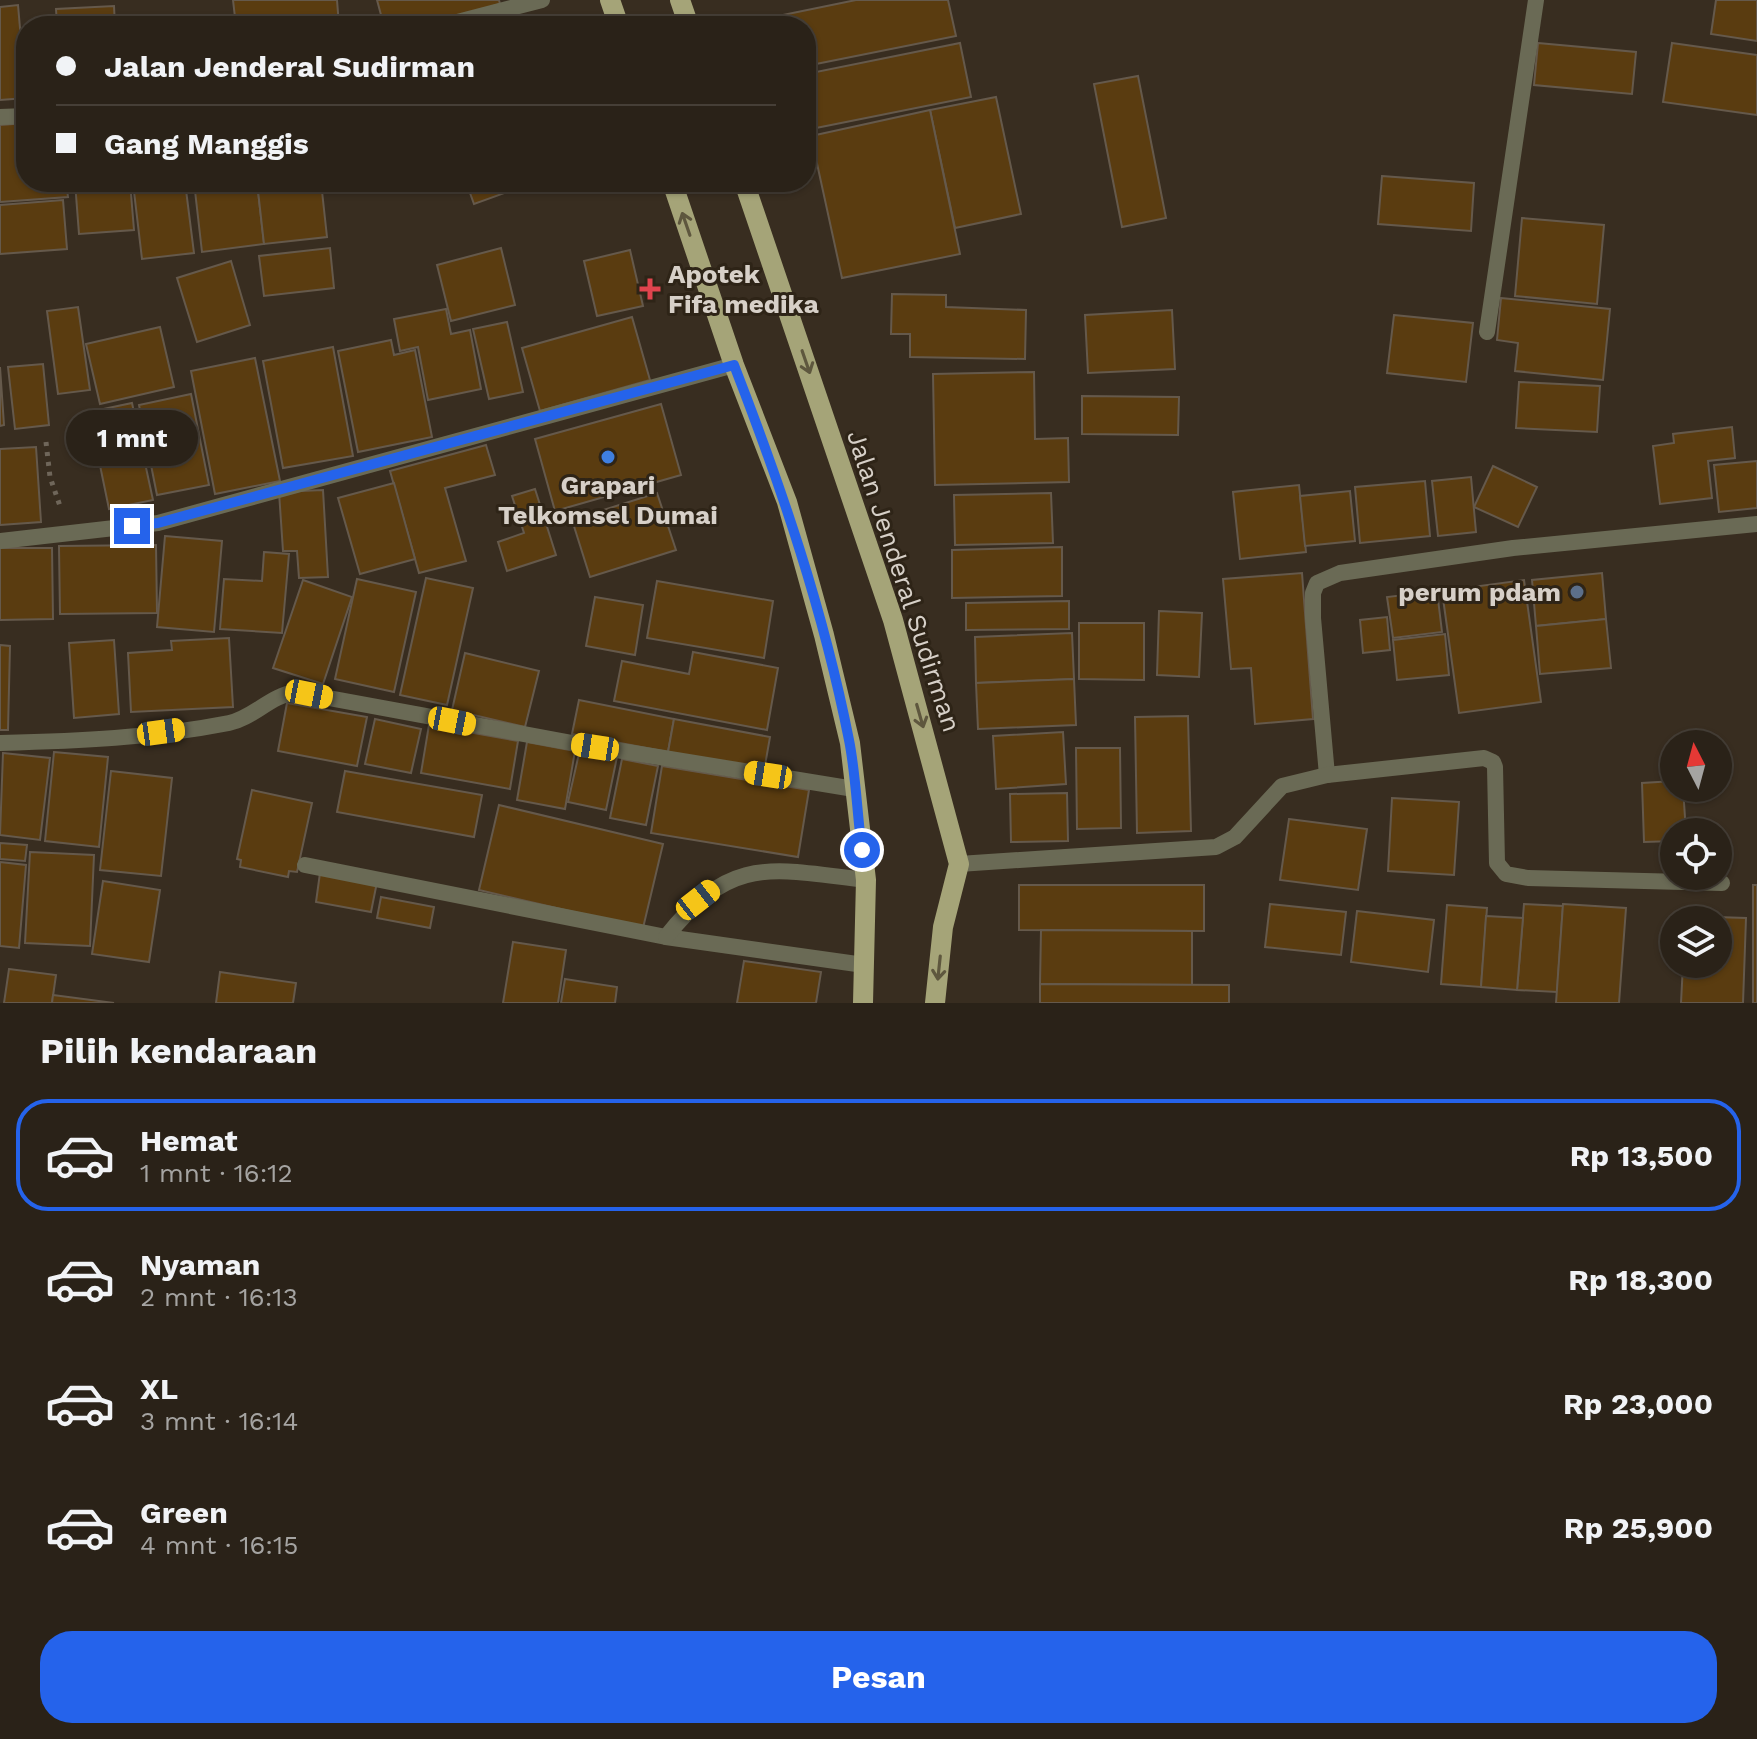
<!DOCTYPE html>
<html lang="id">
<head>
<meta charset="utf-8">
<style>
  :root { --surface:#2a2218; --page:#322a21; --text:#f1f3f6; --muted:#a5a4a2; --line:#463f37; --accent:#2563eb }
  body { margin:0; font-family:"Work Sans",sans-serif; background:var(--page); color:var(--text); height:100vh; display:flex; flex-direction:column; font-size:30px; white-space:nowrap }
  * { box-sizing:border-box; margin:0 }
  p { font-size:26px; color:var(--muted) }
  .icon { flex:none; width:44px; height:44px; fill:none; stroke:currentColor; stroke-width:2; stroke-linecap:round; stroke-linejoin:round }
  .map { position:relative; height:1003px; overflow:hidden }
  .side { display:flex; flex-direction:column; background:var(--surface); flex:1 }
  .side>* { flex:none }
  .top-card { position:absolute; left:16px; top:16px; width:800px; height:176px; border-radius:32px; box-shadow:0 2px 6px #0004,0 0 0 2px var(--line); display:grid; align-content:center; height:176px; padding:0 40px; background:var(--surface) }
  .needle { width:52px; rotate:354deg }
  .buttons { position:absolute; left:1660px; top:730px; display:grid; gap:16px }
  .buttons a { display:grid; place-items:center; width:72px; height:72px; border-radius:50%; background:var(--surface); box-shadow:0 2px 6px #0004,0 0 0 2px var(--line); font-size:40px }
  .end { position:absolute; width:36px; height:36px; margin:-18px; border:10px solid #2563eb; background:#fff; box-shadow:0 0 0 4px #fff }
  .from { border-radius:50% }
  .bubble { position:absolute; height:56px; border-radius:28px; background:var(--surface); box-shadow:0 2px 6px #0004,0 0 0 2px var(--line); font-size:26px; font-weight:700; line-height:56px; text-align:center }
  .car { position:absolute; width:24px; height:48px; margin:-24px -12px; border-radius:10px; box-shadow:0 0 6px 2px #0007; background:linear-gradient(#f5c518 24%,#345 0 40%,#f5c518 0 76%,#345 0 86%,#f5c518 0) }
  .top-card b { display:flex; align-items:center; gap:28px; height:76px; font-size:30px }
  .top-card b+b { border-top:2px solid var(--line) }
  .top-card i { width:20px; height:20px; background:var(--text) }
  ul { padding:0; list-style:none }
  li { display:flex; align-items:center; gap:24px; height:112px; margin:0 16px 12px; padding:0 24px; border:4px solid transparent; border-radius:32px }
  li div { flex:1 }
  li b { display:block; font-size:30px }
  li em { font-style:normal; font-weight:700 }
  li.selected { border-color:var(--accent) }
  li>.icon { width:72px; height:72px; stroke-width:1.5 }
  h2 { padding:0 40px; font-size:36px; line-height:96px }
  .button { display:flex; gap:16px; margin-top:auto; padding:16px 40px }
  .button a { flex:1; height:92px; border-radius:32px; background:var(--accent); color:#fff; font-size:32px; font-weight:700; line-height:92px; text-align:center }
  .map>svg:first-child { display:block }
  .building { fill:#5a3c10; stroke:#65594b; stroke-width:2 }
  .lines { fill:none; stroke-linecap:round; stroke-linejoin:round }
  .path { stroke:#6f665a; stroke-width:5; stroke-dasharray:4 6; stroke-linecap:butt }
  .service { stroke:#6a6a55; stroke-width:16 }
  .minor { stroke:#6a6a55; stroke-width:16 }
  .primary { stroke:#a5a478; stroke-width:20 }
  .oneway { stroke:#5e573e }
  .route { stroke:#2563eb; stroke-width:10 }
  .health-dot { fill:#e0444e; stroke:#2e2417; stroke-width:3 }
  .shop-dot { fill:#3f7fe0; stroke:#2e2417; stroke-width:3 }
  .service-dot { fill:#5c6f8a; stroke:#2e2417; stroke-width:3 }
  .labels { text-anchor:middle; stroke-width:6; stroke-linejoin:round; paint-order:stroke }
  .poi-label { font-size:26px; font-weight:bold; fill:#d7d0c8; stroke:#2e2417; text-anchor:start }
  .street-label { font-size:26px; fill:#d7d0c8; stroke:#2e2417 }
</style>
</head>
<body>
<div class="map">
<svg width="1757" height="1003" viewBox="0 0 1757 1003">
  <rect width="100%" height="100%" fill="#382d20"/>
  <!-- building -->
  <g class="building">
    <path d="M 233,0 L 337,0 L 339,26 L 236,26 Z"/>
    <path d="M 377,0 L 499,0 L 500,4 L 426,26 L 384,26 Z"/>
    <path d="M 856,0 L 948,0 L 956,36 L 806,66 L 806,26 L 775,26 L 773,17 Z"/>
    <path d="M 1716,0 L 1757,0 L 1757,41 L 1711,34 Z"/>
    <path d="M 18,5 L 26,98 L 0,100 L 0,7 Z"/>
    <path d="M 114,6 L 115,26 L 57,26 L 56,9 Z"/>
    <path d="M 531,16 L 535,26 L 500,26 Z"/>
    <path d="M 960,43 L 971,97 L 806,130 L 806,74 Z"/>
    <path d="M 1538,43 L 1636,52 L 1632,94 L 1534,85 Z"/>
    <path d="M 1672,43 L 1757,55 L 1757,115 L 1663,102 Z"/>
    <path d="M 1138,76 L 1166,218 L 1122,227 L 1094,84 Z"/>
    <path d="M 996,97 L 1021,214 L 955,228 L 930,110 Z"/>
    <path d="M 930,110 L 960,254 L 842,278 L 811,136 Z"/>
    <path d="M 26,123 L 26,182 L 66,182 L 68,197 L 0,202 L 0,125 Z"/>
    <path d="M 1382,176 L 1474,183 L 1471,231 L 1378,224 Z"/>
    <path d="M 75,182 L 130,182 L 134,230 L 79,234 Z"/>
    <path d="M 185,182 L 194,253 L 142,259 L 133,183 Z"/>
    <path d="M 194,182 L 257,182 L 264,244 L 202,252 Z"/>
    <path d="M 257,182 L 321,182 L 327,237 L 264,244 Z"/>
    <path d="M 466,182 L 535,182 L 474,204 Z"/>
    <path d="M 63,200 L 67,249 L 0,254 L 0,205 Z"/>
    <path d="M 1522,218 L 1604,225 L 1597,304 L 1515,296 Z"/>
    <path d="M 330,248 L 334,288 L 264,296 L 259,256 Z"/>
    <path d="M 501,248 L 515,305 L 451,321 L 437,265 Z"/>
    <path d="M 630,250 L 643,306 L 597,316 L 584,261 Z"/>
    <path d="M 231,261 L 250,325 L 197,342 L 177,278 Z"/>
    <path d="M 892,294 L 946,295 L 946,307 L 1026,310 L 1025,359 L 910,357 L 910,334 L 891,334 Z"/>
    <path d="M 1501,298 L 1610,309 L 1603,380 L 1515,371 L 1518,343 L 1497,340 Z"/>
    <path d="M 78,307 L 90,390 L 58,394 L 47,311 Z"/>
    <path d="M 446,309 L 451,334 L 470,330 L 481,389 L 428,400 L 418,347 L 400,351 L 394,319 Z"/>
    <path d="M 1172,310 L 1175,369 L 1088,373 L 1085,315 Z"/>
    <path d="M 1394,315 L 1473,323 L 1466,382 L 1387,373 Z"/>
    <path d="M 632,317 L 650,380 L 540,411 L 522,348 Z"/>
    <path d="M 507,322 L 523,392 L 489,399 L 473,329 Z"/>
    <path d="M 160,327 L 174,387 L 100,404 L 86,344 Z"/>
    <path d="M 391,340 L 394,355 L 415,350 L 432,437 L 358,452 L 338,351 Z"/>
    <path d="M 333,347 L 353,456 L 283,468 L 263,361 Z"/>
    <path d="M 255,358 L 280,481 L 215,494 L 191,371 Z"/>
    <path d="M 43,364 L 49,425 L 15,429 L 8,367 Z"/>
    <path d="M 0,367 L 4,425 L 0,426 Z"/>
    <path d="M 1034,372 L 1035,439 L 1068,438 L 1069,482 L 935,485 L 933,374 Z"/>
    <path d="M 1519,382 L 1600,386 L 1597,432 L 1516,428 Z"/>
    <path d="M 191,394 L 209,485 L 157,495 L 139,405 Z"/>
    <path d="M 1082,396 L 1179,397 L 1178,435 L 1082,434 Z"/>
    <path d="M 132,403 L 153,500 L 109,509 L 89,412 Z"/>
    <path d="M 661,404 L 681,475 L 555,511 L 535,439 Z"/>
    <path d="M 1732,427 L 1735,458 L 1708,461 L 1712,498 L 1660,504 L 1653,446 L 1674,443 L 1673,434 Z"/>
    <path d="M 486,445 L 495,475 L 445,488 L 466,561 L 419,573 L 390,471 Z"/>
    <path d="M 36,447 L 41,522 L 0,525 L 0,449 Z"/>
    <path d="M 1757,461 L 1757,508 L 1719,512 L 1714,465 Z"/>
    <path d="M 1493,466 L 1537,487 L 1518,527 L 1474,507 Z"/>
    <path d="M 1471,477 L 1476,532 L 1438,536 L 1432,481 Z"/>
    <path d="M 1425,481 L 1430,536 L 1360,543 L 1355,487 Z"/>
    <path d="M 394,483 L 415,559 L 360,574 L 338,498 Z"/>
    <path d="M 1299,485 L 1306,552 L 1240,559 L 1233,492 Z"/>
    <path d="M 535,489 L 556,555 L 507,571 L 498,542 L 524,533 L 512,496 Z"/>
    <path d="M 323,490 L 328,577 L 299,578 L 297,551 L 283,551 L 279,492 Z"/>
    <path d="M 1350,491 L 1355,541 L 1305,546 L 1300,496 Z"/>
    <path d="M 657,493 L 676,550 L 590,577 L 572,520 Z"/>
    <path d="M 1051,493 L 1053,543 L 955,545 L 954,495 Z"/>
    <path d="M 165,536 L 222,541 L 214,632 L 157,627 Z"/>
    <path d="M 156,545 L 157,613 L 60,614 L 59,546 Z"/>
    <path d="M 1062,547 L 1062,596 L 952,598 L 952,550 Z"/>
    <path d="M 0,548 L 52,548 L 53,619 L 0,620 Z"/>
    <path d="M 264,552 L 289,554 L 282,633 L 220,629 L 224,579 L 262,581 Z"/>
    <path d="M 1302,573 L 1313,719 L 1255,724 L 1251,668 L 1231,669 L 1223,579 Z"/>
    <path d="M 1602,573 L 1606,619 L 1536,626 L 1532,580 Z"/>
    <path d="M 426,578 L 473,588 L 447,705 L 400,695 Z"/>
    <path d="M 357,579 L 416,592 L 394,692 L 335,679 Z"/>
    <path d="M 303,580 L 352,597 L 323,684 L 273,668 Z"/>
    <path d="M 1524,580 L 1541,702 L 1459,713 L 1442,591 Z"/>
    <path d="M 657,581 L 773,601 L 764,658 L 647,638 Z"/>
    <path d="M 1437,591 L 1442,632 L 1393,638 L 1387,597 Z"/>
    <path d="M 595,597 L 643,605 L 635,655 L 586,646 Z"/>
    <path d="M 1069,601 L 1069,629 L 966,630 L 966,603 Z"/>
    <path d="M 1159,611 L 1202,613 L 1199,677 L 1157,675 Z"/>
    <path d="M 1387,617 L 1390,650 L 1363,653 L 1360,620 Z"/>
    <path d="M 1606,619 L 1611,668 L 1540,674 L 1536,626 Z"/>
    <path d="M 1079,623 L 1144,623 L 1144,680 L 1079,679 Z"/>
    <path d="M 1072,633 L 1074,679 L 976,683 L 975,637 Z"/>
    <path d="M 1445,634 L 1449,675 L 1397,680 L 1393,640 Z"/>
    <path d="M 229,638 L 233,707 L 131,712 L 128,653 L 172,650 L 171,641 Z"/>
    <path d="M 114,640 L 119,714 L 74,718 L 69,643 Z"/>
    <path d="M 0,645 L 10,646 L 8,730 L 0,730 Z"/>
    <path d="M 693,652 L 778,668 L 767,730 L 614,701 L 622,661 L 689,674 Z"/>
    <path d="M 465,653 L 539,671 L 525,727 L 452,710 Z"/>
    <path d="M 1074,679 L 1076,725 L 978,729 L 976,683 Z"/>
    <path d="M 579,700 L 674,719 L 668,752 L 572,734 Z"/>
    <path d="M 287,703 L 367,717 L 357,766 L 278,751 Z"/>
    <path d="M 1188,716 L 1191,831 L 1137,833 L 1135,717 Z"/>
    <path d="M 375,719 L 421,729 L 411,773 L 365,764 Z"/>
    <path d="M 674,719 L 770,737 L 764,771 L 668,752 Z"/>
    <path d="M 429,725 L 518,741 L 510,789 L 421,773 Z"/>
    <path d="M 1063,732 L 1066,784 L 996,789 L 993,736 Z"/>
    <path d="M 527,742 L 575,751 L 565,809 L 517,800 Z"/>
    <path d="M 1076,748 L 1120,748 L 1121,828 L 1077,829 Z"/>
    <path d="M 580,749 L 617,757 L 606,810 L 568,802 Z"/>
    <path d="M 54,752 L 108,757 L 99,847 L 45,841 Z"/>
    <path d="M 3,753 L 50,758 L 40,840 L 0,835 Z"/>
    <path d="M 622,759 L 658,766 L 646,825 L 610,818 Z"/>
    <path d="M 662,766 L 809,790 L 798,857 L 651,833 Z"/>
    <path d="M 111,771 L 172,778 L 161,876 L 100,870 Z"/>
    <path d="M 345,771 L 482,795 L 474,837 L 337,812 Z"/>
    <path d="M 1674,781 L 1674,788 L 1683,788 L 1686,832 L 1674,832 L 1674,841 L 1644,842 L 1642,783 Z"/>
    <path d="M 252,790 L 312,803 L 297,872 L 289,871 L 288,877 L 240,867 L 241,860 L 237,859 Z"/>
    <path d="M 1067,793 L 1068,841 L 1011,842 L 1010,794 Z"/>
    <path d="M 1392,798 L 1459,802 L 1454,875 L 1388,871 Z"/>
    <path d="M 499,805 L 663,844 L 643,928 L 479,890 Z"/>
    <path d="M 1289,819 L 1367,829 L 1358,890 L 1280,880 Z"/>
    <path d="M 0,843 L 27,845 L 25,861 L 0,859 Z"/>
    <path d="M 30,852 L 94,855 L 90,946 L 25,943 Z"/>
    <path d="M 0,862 L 26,865 L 19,948 L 0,946 Z"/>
    <path d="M 320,873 L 377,882 L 371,912 L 316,902 Z"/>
    <path d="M 103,881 L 160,890 L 149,962 L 92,954 Z"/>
    <path d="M 1019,885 L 1204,885 L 1204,931 L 1019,930 Z"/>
    <rect x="1753" y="885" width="4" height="118"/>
    <path d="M 381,897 L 434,907 L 430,928 L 377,918 Z"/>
    <path d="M 1270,904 L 1346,912 L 1341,955 L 1265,947 Z"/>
    <path d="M 1524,904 L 1563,906 L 1557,992 L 1517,990 Z"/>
    <path d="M 1563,904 L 1626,908 L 1619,1003 L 1556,1003 Z"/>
    <path d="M 1447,905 L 1487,908 L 1481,987 L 1441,984 Z"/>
    <path d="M 1357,911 L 1434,920 L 1428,972 L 1351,962 Z"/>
    <path d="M 1486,916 L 1523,918 L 1517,990 L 1481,987 Z"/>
    <path d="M 1685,916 L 1746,918 L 1743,1003 L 1681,1003 L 1683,964 L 1718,964 L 1718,920 L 1685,920 Z"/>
    <path d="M 1041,930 L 1192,931 L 1192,985 L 1040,984 Z"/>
    <path d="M 513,942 L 566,950 L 558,1003 L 503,1003 Z"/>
    <path d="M 744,961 L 821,972 L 816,1003 L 737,1003 Z"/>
    <path d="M 9,969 L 56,975 L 52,1003 L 4,1003 Z"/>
    <path d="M 220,972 L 296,983 L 293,1003 L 216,1003 Z"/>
    <path d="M 565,979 L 617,987 L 615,1003 L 561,1003 Z"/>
    <path d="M 1040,984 L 1229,985 L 1229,1003 L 1040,1003 Z"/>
    <path d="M 53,995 L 114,1003 L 52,1003 Z"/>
  </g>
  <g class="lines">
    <!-- path -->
    <path class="path" d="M 46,442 L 50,477 L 60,506"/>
    <!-- service -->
    <g class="service">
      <path d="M 1487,332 L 1536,0"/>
      <path d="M 1327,775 L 1313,618 L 1313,593 L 1317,583 L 1340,573 L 1513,548 L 1757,524"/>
      <path d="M 305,865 L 666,937 L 864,965"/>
      <path d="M 666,937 C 732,854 770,869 866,880"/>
    </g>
    <!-- minor -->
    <g class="minor">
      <path d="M 442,26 L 542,0"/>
      <path d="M 0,117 L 26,116"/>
      <path d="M 0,541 L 158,523 L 734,365"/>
      <path d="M 0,743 C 77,741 153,738 229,723 C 253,718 271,695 296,692 L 567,742 L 854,789"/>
      <path d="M 959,864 L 1216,847 L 1235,837 L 1282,786 L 1327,775 L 1484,758 L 1493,762 L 1495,767 L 1497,863 L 1506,874 L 1528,878 L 1722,883"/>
    </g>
    <!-- primary -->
    <g class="primary">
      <path d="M 610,0 L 619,26"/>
      <path d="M 680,0 L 689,26"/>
      <path d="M 672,182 L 734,365 L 787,502 L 824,635 L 850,743 L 866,880 L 863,1003"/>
      <path d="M 744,182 L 893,620 L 959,864 L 943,927 L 935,1003"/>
    </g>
  </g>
  <!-- one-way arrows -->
  <defs><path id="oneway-shaft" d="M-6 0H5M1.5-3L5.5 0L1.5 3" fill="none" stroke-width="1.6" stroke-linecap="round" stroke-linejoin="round" transform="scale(2)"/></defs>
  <g class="oneway">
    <use href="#oneway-shaft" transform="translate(686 224) rotate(-109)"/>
    <use href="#oneway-shaft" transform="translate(806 362) rotate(71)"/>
    <use href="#oneway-shaft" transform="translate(920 716) rotate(74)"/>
    <use href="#oneway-shaft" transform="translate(939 968) rotate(96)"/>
  </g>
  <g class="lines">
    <!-- route -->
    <path class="route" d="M 132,526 L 158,523 L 734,365 C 782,489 823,609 849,740 C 856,775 857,814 862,850"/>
  </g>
  <!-- markers -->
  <path class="health-dot" d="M646 277h8v8h8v8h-8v8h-8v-8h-8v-8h8z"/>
  <circle class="shop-dot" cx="608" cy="457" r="8"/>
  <circle class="service-dot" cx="1577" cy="592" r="8"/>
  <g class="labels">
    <!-- poi labels -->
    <g class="poi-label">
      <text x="668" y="283">Apotek<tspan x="668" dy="30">Fifa medika</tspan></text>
      <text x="608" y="494" text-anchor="middle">Grapari<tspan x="608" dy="30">Telkomsel Dumai</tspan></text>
      <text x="1561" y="601" text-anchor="end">perum pdam</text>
    </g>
    <!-- street labels -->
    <g class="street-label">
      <text transform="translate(904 581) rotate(72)" y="9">Jalan Jenderal Sudirman</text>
    </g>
  </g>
</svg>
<div class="buttons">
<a><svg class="needle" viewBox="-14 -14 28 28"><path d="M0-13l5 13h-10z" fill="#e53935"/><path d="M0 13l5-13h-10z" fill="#a5a4a2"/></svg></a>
<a><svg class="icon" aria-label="locate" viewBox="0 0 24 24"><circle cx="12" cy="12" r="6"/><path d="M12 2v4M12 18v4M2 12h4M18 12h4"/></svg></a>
<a><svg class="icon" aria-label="layers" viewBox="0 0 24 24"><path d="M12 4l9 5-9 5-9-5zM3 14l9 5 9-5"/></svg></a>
</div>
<i class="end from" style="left:862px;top:850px"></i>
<i class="end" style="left:132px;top:526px"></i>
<div class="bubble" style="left:66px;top:410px;width:132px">1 mnt</div>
<i class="car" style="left:309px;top:694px;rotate:101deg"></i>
<i class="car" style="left:452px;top:721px;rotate:101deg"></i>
<i class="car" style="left:161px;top:732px;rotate:82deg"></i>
<i class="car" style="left:595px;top:747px;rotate:279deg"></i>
<i class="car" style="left:768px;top:775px;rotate:279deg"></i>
<i class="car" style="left:698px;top:900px;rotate:52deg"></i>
<div class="top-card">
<b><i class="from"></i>Jalan Jenderal Sudirman</b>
<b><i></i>Gang Manggis</b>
</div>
</div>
<section class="side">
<h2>Pilih kendaraan</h2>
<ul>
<li class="selected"><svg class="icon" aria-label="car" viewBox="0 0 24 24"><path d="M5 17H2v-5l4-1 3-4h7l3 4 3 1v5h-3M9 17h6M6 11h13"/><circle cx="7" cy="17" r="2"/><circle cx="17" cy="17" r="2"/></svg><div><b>Hemat</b><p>1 mnt · 16:12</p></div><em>Rp 13,500</em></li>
<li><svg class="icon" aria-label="car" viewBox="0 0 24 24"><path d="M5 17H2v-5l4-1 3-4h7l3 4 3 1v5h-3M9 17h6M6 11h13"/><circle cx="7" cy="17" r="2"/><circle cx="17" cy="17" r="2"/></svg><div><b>Nyaman</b><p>2 mnt · 16:13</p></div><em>Rp 18,300</em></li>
<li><svg class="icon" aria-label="car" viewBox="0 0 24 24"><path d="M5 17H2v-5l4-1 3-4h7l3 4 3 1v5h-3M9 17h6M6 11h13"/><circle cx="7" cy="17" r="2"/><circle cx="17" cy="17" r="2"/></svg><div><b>XL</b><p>3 mnt · 16:14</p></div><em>Rp 23,000</em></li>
<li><svg class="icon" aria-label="car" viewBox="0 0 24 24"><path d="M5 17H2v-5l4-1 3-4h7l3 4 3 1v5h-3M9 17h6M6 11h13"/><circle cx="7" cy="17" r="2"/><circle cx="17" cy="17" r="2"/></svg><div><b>Green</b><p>4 mnt · 16:15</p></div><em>Rp 25,900</em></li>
</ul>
<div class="button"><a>Pesan</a></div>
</section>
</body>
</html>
